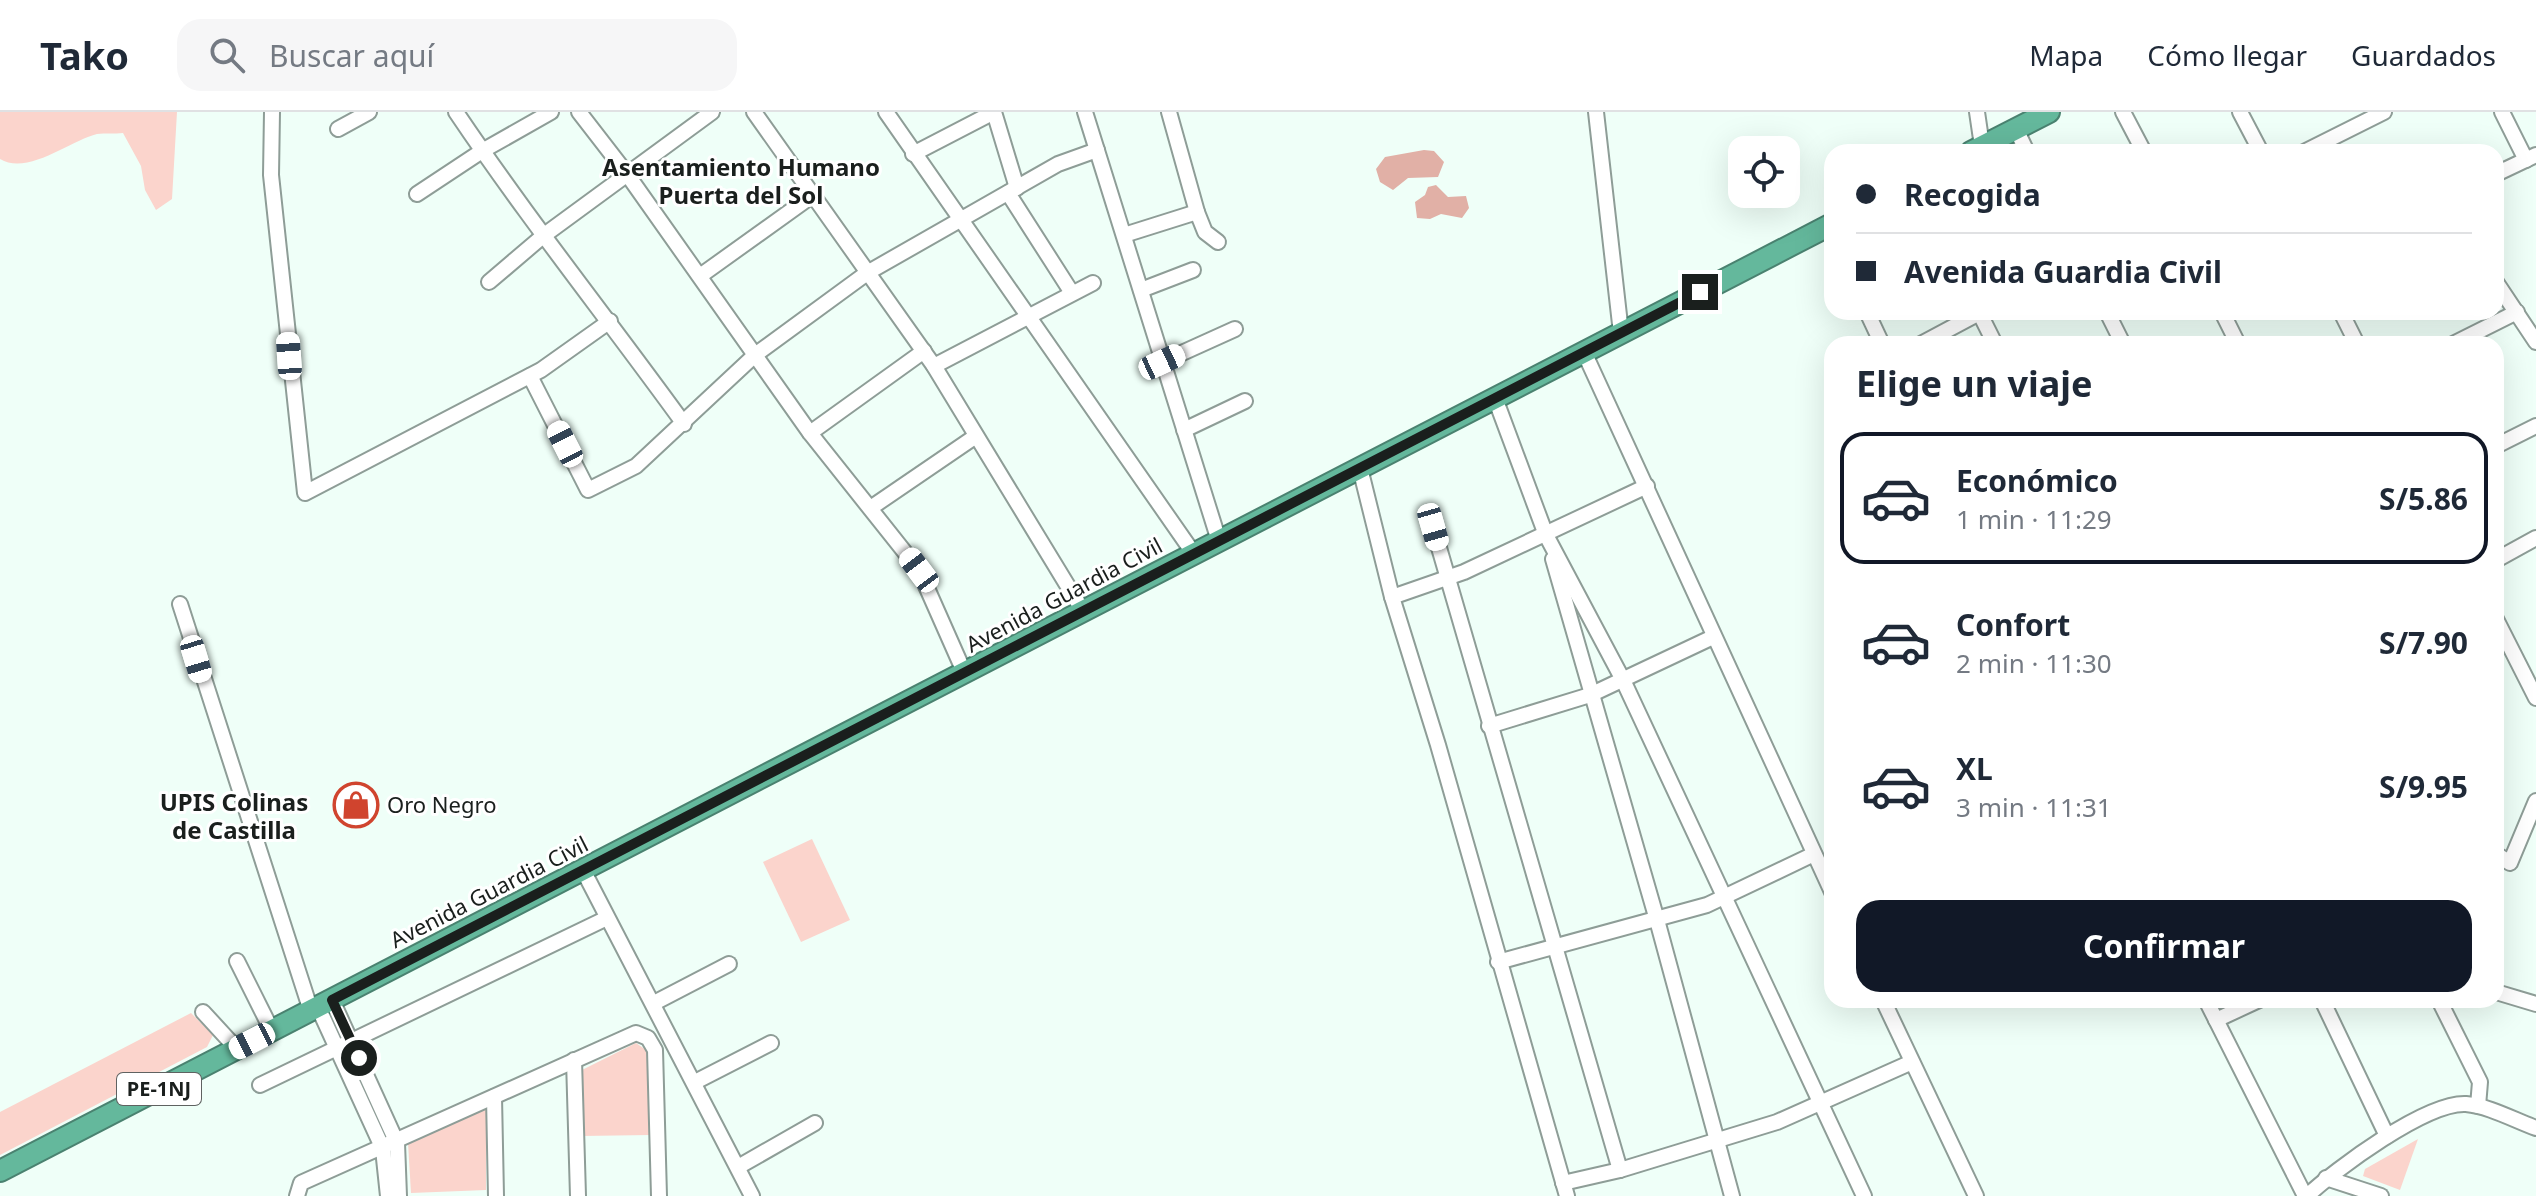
<!DOCTYPE html>
<html lang="es">
<head>
<meta charset="utf-8">
<style>
  :root { --surface:#fff; --page:#f6f6f7; --text:#1f2937; --muted:#747a83; --line:#e0e1e3; --accent:#111827 }
  body { margin:0; font-family:"Noto Sans",sans-serif; background:var(--page); color:var(--text); height:100vh; display:flex; flex-direction:column; font-size:30px; white-space:nowrap }
  * { box-sizing:border-box; margin:0 }
  p { font-size:26px; color:var(--muted) }
  .icon { flex:none; width:44px; height:44px; fill:none; stroke:currentColor; stroke-width:2; stroke-linecap:round; stroke-linejoin:round }
  .map { position:relative; flex:1; overflow:hidden }
  .panel { position:absolute; left:1824px; top:224px; width:680px; height:672px; display:flex; flex-direction:column; background:var(--surface); border-radius:24px; box-shadow:0 8px 32px #0002 }
  .panel>* { flex:none }
  .banner { position:absolute; left:1824px; top:32px; width:680px; height:176px; border-radius:24px; box-shadow:0 8px 32px #0002; display:grid; align-content:center; height:176px; padding:0 32px; background:var(--surface) }
  .tools { position:absolute; left:1728px; top:24px; display:grid; gap:16px }
  .tools a { display:grid; place-items:center; width:72px; height:72px; border-radius:16px; background:var(--surface); box-shadow:0 8px 32px #0002; font-size:40px }
  .end { position:absolute; width:36px; height:36px; margin:-18px; border:10px solid #1a1f1d; background:#fff; box-shadow:0 0 0 4px #fff }
  .from { border-radius:50% }
  .car { position:absolute; width:24px; height:48px; margin:-24px -12px; border-radius:10px; box-shadow:0 0 6px 2px #0007; background:linear-gradient(#fff 24%,#345 0 40%,#fff 0 76%,#345 0 86%,#fff 0) }
  .banner b { display:flex; align-items:center; gap:28px; height:76px; font-size:30px }
  .banner b+b { border-top:2px solid var(--line) }
  .banner i { width:20px; height:20px; background:var(--text) }
  ul { padding:0; list-style:none }
  li { display:flex; align-items:center; gap:24px; height:132px; margin:0 16px 12px; padding:0 16px; border:4px solid transparent; border-radius:24px }
  li div { flex:1 }
  li b { display:block; font-size:30px }
  li em { font-style:normal; font-weight:700 }
  li.active { border-color:var(--accent) }
  li>.icon { width:72px; height:72px; stroke-width:1.5 }
  h2 { padding:0 32px; font-size:36px; line-height:96px }
  .action { display:flex; gap:16px; margin-top:auto; padding:16px 32px }
  .action a { flex:1; height:92px; border-radius:24px; background:var(--accent); color:#fff; font-size:32px; font-weight:700; line-height:92px; text-align:center }
  header { display:flex; align-items:center; gap:48px; box-sizing:border-box; height:112px; padding:0 40px; background:var(--surface); border-bottom:2px solid var(--line) }
  header strong { font-size:38px }
  nav { display:flex; gap:44px; margin-inline-start:auto; font-size:28px }
  .search { width:560px; height:72px; background:var(--page); display:flex; align-items:center; gap:20px; box-sizing:border-box; padding:0 28px; border-radius:24px; color:var(--muted); font-size:30px }
  .map>svg:first-child { display:block }
  .green { fill:#fbd4cc }
  .water { fill:#e1b0a6 }
  .lines { fill:none; stroke-linecap:round; stroke-linejoin:round }
  .minor-casing { stroke:#8e9d97; stroke-width:18 }
  .highway-casing { stroke:#4a8270; stroke-width:24 }
  .minor { stroke:#fff; stroke-width:14 }
  .highway { stroke:#64b89c; stroke-width:20 }
  .route { stroke:#1a1f1d; stroke-width:10 }
  .labels { text-anchor:middle; stroke-width:6; stroke-linejoin:round; paint-order:stroke }
  .shield { fill:#fff; stroke:#5f6261; stroke-width:2 }
  .shield-label { font-size:20px; font-weight:bold; fill:#1a1f1d }
  .street-label { font-size:22px; fill:#1a1f1d; stroke:#fff }
  .poi-label { font-size:22px; fill:#1a1f1d; stroke:#fff; text-anchor:start }
  .neighbourhood-label { font-size:24px; font-weight:bold; fill:#1a1f1d; stroke:#fff }
</style>
</head>
<body>
<header>
<strong>Tako</strong>
<div class="search"><svg class="icon" aria-label="search" viewBox="0 0 24 24"><circle cx="10" cy="10" r="6"/><path d="M15 15l6 6"/></svg>Buscar aquí</div>
<nav><a>Mapa</a><a>Cómo llegar</a><a>Guardados</a></nav>
</header>
<div class="map">
<svg width="2536" height="1084" viewBox="0 0 2536 1084">
  <rect width="100%" height="100%" fill="#effff8"/>
  <!-- green -->
  <g class="green">
    <path d="M 0,0 L 177,0 L 172,87 L 156,98 L 145,78 L 141,54 L 123,21 C 115,22 105,21 97,22 C 71,28 28,64 0,47 Z"/>
    <path d="M 812,727 L 850,808 L 801,830 L 763,750 Z"/>
    <path d="M 191,901 L 213,923 L 207,935 L 0,1043 L 0,1000 Z"/>
    <path d="M 636,931 L 649,940 L 651,1023 L 581,1024 L 580,959 Z"/>
    <path d="M 486,997 L 486,1078 L 411,1081 L 408,1031 Z"/>
    <path d="M 2418,1027 L 2400,1078 L 2363,1064 L 2365,1057 Z"/>
  </g>
  <!-- water -->
  <g class="water">
    <path d="M 1424,38 L 1434,39 L 1444,50 L 1438,65 L 1408,66 L 1393,78 L 1380,70 L 1376,57 L 1385,45 Z"/>
    <path d="M 1436,73 L 1448,85 L 1466,84 L 1469,96 L 1462,106 L 1441,102 L 1430,107 L 1417,106 L 1415,90 L 1425,83 L 1428,75 Z"/>
  </g>
  <g class="lines">
    <!-- minor casing -->
    <g class="minor-casing">
      <g id="minor">
        <path d="M 272,0 L 271,63 L 305,381 L 541,258 L 610,209"/>
        <path d="M 456,0 C 528,107 608,207 684,312"/>
        <path d="M 579,0 L 627,62 L 810,321 L 919,458 L 965,562"/>
        <path d="M 754,0 L 934,254 L 1083,499"/>
        <path d="M 886,0 L 1194,442"/>
        <path d="M 994,0 L 1017,76"/>
        <path d="M 1085,0 L 1219,429"/>
        <path d="M 1169,0 L 1197,100"/>
        <path d="M 1596,0 L 1621,221"/>
        <path d="M 1977,0 L 1982,34"/>
        <path d="M 2123,0 L 2144,40"/>
        <path d="M 2240,0 L 2261,40"/>
        <path d="M 2502,0 L 2526,48"/>
        <path d="M 338,17 L 369,0"/>
        <path d="M 2016,17 L 2027,40"/>
        <path d="M 2304,40 L 2384,0"/>
        <path d="M 913,42 L 994,0"/>
        <path d="M 2496,62 L 2536,43"/>
        <path d="M 1008,81 L 1072,181"/>
        <path d="M 417,82 L 482,39 L 551,0"/>
        <path d="M 1124,123 L 1197,100 L 1205,120 L 1218,130"/>
        <path d="M 700,164 L 813,83"/>
        <path d="M 489,170 L 543,124 L 712,0"/>
        <path d="M 2496,170 L 2536,230"/>
        <path d="M 1141,178 L 1193,158"/>
        <path d="M 1867,200 L 1882,232"/>
        <path d="M 1979,200 L 1995,232"/>
        <path d="M 2107,200 L 2123,232"/>
        <path d="M 2222,200 L 2238,232"/>
        <path d="M 2341,200 L 2357,232"/>
        <path d="M 1921,232 L 1981,200"/>
        <path d="M 2453,232 L 2517,200"/>
        <path d="M 1584,240 L 1832,780"/>
        <path d="M 1162,250 L 1235,217"/>
        <path d="M 934,254 L 1093,171"/>
        <path d="M 530,264 L 588,378 L 636,354 L 755,243 L 867,161 L 1058,52 L 1097,38"/>
        <path d="M 1495,286 L 1546,423 L 1623,568 L 1864,1084"/>
        <path d="M 1184,318 L 1245,289"/>
        <path d="M 810,321 L 924,239"/>
        <path d="M 2496,334 L 2536,314"/>
        <path d="M 1360,356 L 1392,485 L 1438,633 L 1567,1084"/>
        <path d="M 872,395 L 976,324"/>
        <path d="M 1433,415 L 1620,1058"/>
        <path d="M 1553,447 L 1657,808 L 1732,1084"/>
        <path d="M 2496,448 L 2536,426"/>
        <path d="M 1392,485 L 1464,460 L 1647,374"/>
        <path d="M 180,492 L 311,899"/>
        <path d="M 2496,507 L 2536,586"/>
        <path d="M 1489,614 L 1590,583 L 1713,525"/>
        <path d="M 2496,742 L 2510,751 L 2536,689"/>
        <path d="M 583,758 L 752,1084"/>
        <path d="M 237,849 L 272,919"/>
        <path d="M 1498,850 L 1707,793 L 1814,742"/>
        <path d="M 2496,880 L 2536,892"/>
        <path d="M 332,888 L 397,1031 L 399,1084"/>
        <path d="M 1883,888 L 1976,1084"/>
        <path d="M 2206,888 L 2305,1084"/>
        <path d="M 2322,888 L 2387,1024"/>
        <path d="M 2439,888 L 2480,970 L 2478,994"/>
        <path d="M 654,891 L 729,852"/>
        <path d="M 318,895 L 383,1037 L 388,1084"/>
        <path d="M 203,900 L 237,937"/>
        <path d="M 2216,908 L 2259,888"/>
        <path d="M 574,948 L 578,1084"/>
        <path d="M 695,970 L 771,931"/>
        <path d="M 260,973 L 607,806"/>
        <path d="M 494,985 L 496,1084"/>
        <path d="M 738,1055 L 815,1011"/>
        <path d="M 2326,1066 L 2381,1084"/>
        <path d="M 1563,1071 L 1620,1058 L 1777,1010 L 1912,950"/>
        <path d="M 297,1084 L 301,1071 L 636,921 L 648,926 L 655,938 L 659,1084"/>
        <path d="M 2307,1084 C 2336,1057 2426,990 2466,992 C 2489,994 2514,1008 2536,1016"/>
      </g>
    </g>
    <!-- highway casing -->
    <g class="highway-casing">
      <g id="highway">
        <path d="M 1971,40 L 2049,0"/>
        <path d="M 0,1059 L 1832,112"/>
      </g>
    </g>
    <!-- minor -->
    <use href="#minor" class="minor"/>
    <!-- highway -->
    <use href="#highway" class="highway"/>
  </g>
  <g class="lines">
    <!-- route -->
    <path class="route" d="M 359,946 L 332,888 L 1700,180"/>
  </g>
  <!-- icons -->
  <defs>
    <g id="shop-ring" transform="scale(2.3)"><circle r="9.5" fill="#fff" stroke="#d0442e" stroke-width="1.5"/><path d="M-5-2.5h2.3a2.7 3.5 0 0 1 5.4 0H5L5.5 6h-11ZM-1.5-2.5h3a1.5 2.3 0 0 0-3 0Z" fill="#d0442e"/></g>
  </defs>
  <g fill-rule="evenodd">
    <use href="#shop-ring" x="356" y="693"/>
  </g>
  <g class="labels">
    <!-- shield labels -->
    <rect class="shield" x="117" y="961" width="84" height="32" rx="6"/>
    <g class="shield-label">
      <text x="159" y="984">PE-1NJ</text>
    </g>
    <!-- street labels -->
    <g class="street-label">
      <text transform="translate(1064 483) rotate(-28)" y="8">Avenida Guardia Civil</text>
      <text transform="translate(489 780) rotate(-27)" y="8">Avenida Guardia Civil</text>
    </g>
    <!-- poi labels -->
    <g class="poi-label">
      <text x="387" y="701">Oro Negro</text>
    </g>
    <!-- neighbourhood labels -->
    <g class="neighbourhood-label">
      <text x="741" y="64">Asentamiento Humano<tspan x="741" dy="28">Puerta del Sol</tspan></text>
      <text x="234" y="699">UPIS Colinas<tspan x="234" dy="28">de Castilla</tspan></text>
    </g>
  </g>
</svg>
<div class="tools">
<a><svg class="icon" aria-label="locate" viewBox="0 0 24 24"><circle cx="12" cy="12" r="6"/><path d="M12 2v4M12 18v4M2 12h4M18 12h4"/></svg></a>
</div>
<i class="end from" style="left:359px;top:946px"></i>
<i class="end" style="left:1700px;top:180px"></i>
<i class="car" style="left:289px;top:244px;rotate:356deg"></i>
<i class="car" style="left:1162px;top:250px;rotate:65deg"></i>
<i class="car" style="left:565px;top:332px;rotate:333deg"></i>
<i class="car" style="left:1433px;top:415px;rotate:164deg"></i>
<i class="car" style="left:919px;top:458px;rotate:323deg"></i>
<i class="car" style="left:196px;top:547px;rotate:163deg"></i>
<i class="car" style="left:252px;top:929px;rotate:243deg"></i>
<div class="banner">
<b><i class="from"></i>Recogida</b>
<b><i></i>Avenida Guardia Civil</b>
</div>
<section class="panel">
<h2>Elige un viaje</h2>
<ul>
<li class="active"><svg class="icon" aria-label="car" viewBox="0 0 24 24"><path d="M5 17H2v-5l4-1 3-4h7l3 4 3 1v5h-3M9 17h6M6 11h13"/><circle cx="7" cy="17" r="2"/><circle cx="17" cy="17" r="2"/></svg><div><b>Económico</b><p>1 min · 11:29</p></div><em>S/5.86</em></li>
<li><svg class="icon" aria-label="car" viewBox="0 0 24 24"><path d="M5 17H2v-5l4-1 3-4h7l3 4 3 1v5h-3M9 17h6M6 11h13"/><circle cx="7" cy="17" r="2"/><circle cx="17" cy="17" r="2"/></svg><div><b>Confort</b><p>2 min · 11:30</p></div><em>S/7.90</em></li>
<li><svg class="icon" aria-label="car" viewBox="0 0 24 24"><path d="M5 17H2v-5l4-1 3-4h7l3 4 3 1v5h-3M9 17h6M6 11h13"/><circle cx="7" cy="17" r="2"/><circle cx="17" cy="17" r="2"/></svg><div><b>XL</b><p>3 min · 11:31</p></div><em>S/9.95</em></li>
</ul>
<div class="action"><a>Confirmar</a></div>
</section>
</div>
</body>
</html>
